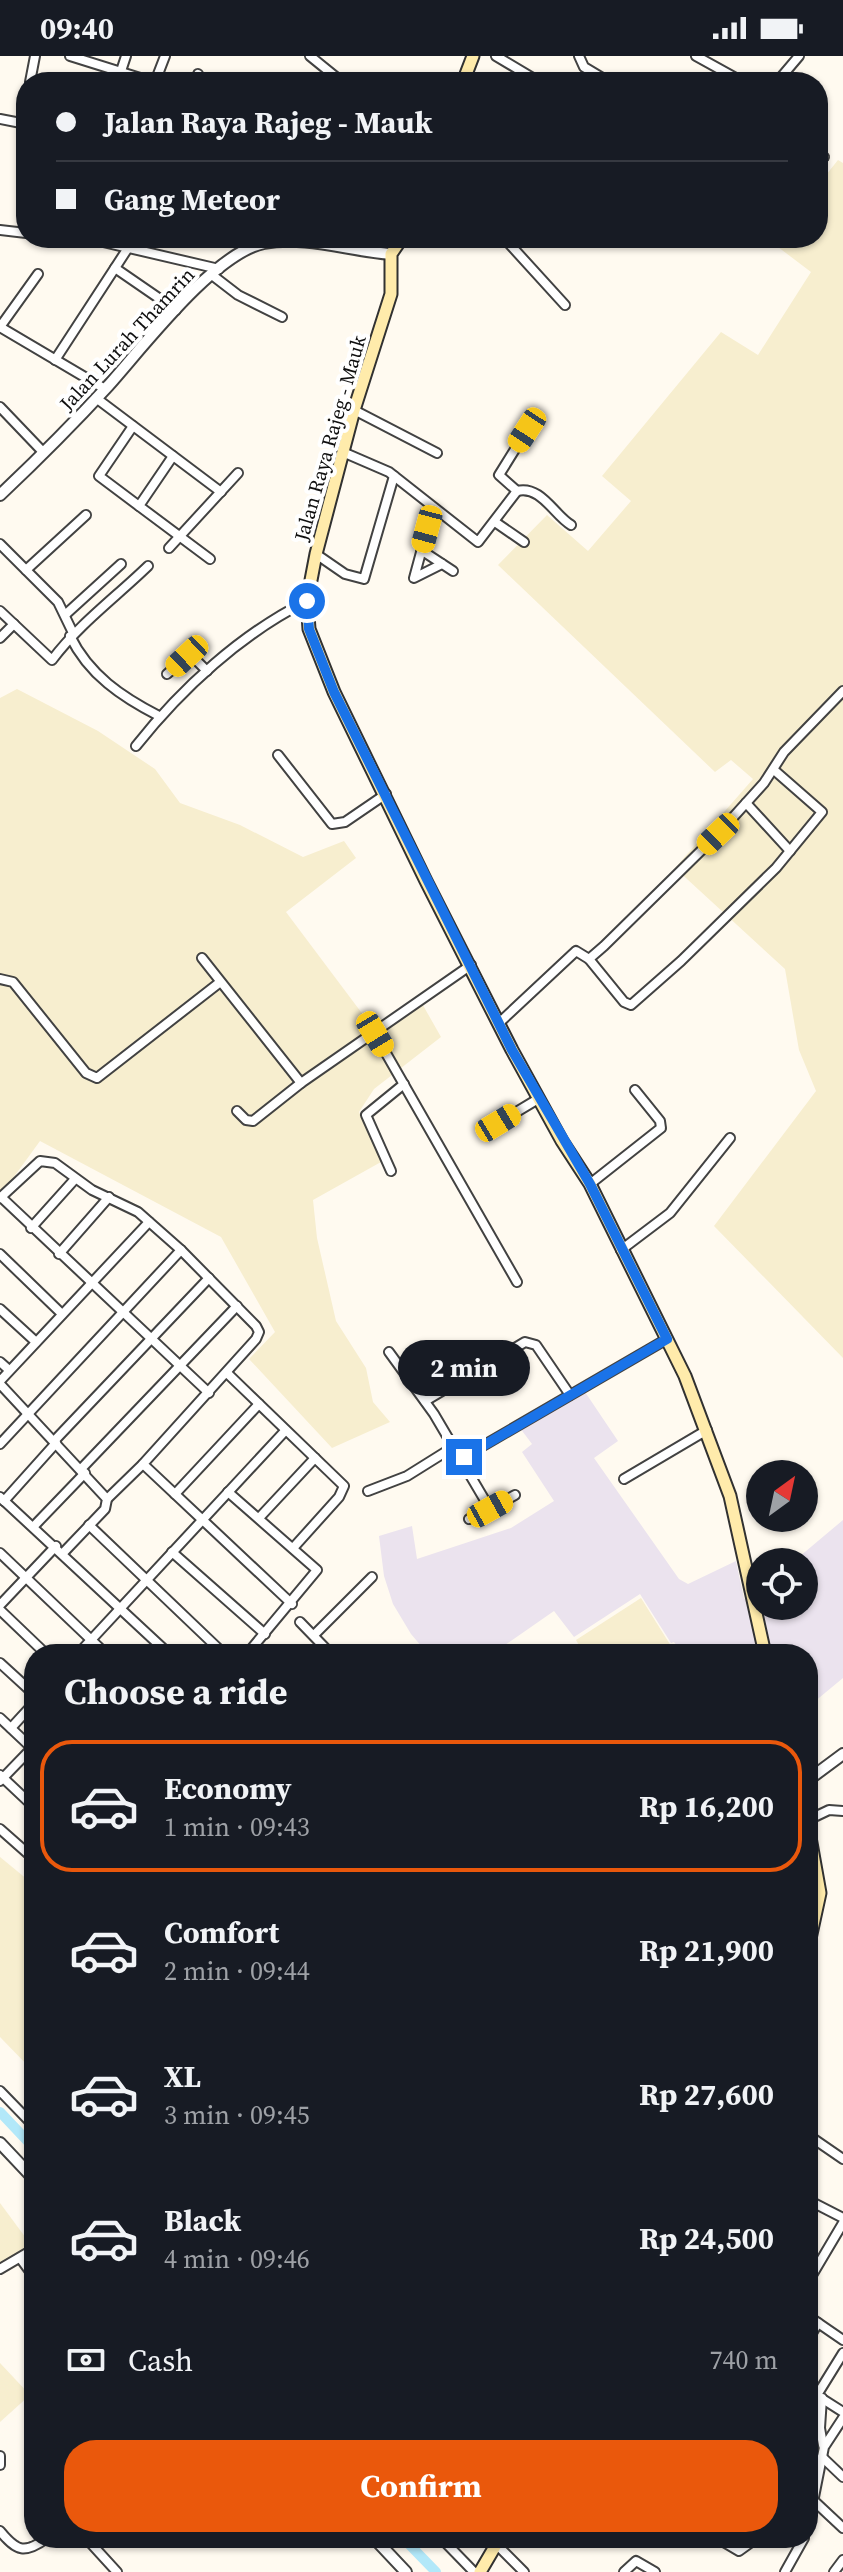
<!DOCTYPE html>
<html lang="en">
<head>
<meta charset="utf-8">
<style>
  :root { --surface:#171b24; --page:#20242c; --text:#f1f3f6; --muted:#9ea1a6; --line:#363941; --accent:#ea580c }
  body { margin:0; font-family:"Source Serif 4",serif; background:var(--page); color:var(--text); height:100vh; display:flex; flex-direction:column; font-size:30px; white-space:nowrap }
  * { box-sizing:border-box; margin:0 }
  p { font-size:26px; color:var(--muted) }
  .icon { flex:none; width:44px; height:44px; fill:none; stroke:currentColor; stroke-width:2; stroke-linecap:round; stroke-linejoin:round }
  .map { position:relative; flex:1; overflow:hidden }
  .side { position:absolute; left:24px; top:1588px; width:794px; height:904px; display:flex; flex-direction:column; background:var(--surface); border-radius:32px; box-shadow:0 2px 6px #0004 }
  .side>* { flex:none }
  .hud { position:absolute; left:16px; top:16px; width:812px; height:176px; border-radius:32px; box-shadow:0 2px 6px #0004; display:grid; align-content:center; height:176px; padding:0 40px; background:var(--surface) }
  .needle { width:52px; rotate:33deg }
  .buttons { position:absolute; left:746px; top:1404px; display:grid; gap:16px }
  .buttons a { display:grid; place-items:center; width:72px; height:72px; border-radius:50%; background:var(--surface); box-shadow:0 2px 6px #0004; font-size:40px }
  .end { position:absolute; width:36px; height:36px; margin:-18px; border:10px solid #1a73e8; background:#fff; box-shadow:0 0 0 4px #fff }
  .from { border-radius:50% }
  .bubble { position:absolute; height:56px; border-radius:28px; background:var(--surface); box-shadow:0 2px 6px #0004; font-size:26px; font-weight:700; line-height:56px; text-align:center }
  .car { position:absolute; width:24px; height:48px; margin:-24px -12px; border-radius:10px; box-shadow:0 0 6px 2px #0007; background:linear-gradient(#f5c518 24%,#345 0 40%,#f5c518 0 76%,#345 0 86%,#f5c518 0) }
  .hud b { display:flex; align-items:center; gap:28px; height:76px; font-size:30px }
  .hud b+b { border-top:2px solid var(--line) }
  .hud i { width:20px; height:20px; background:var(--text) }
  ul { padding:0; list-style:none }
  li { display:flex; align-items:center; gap:24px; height:132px; margin:0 16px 12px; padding:0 24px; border:4px solid transparent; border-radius:32px }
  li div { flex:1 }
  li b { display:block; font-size:30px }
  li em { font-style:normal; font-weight:700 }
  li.current { border-color:var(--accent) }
  li>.icon { width:72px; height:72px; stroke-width:1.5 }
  h2 { padding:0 40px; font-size:36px; line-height:96px }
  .pay { display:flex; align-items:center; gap:20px; height:88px; padding:0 40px; font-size:30px }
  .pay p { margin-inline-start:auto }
  .button { display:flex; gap:16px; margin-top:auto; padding:16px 40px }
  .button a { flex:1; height:92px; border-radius:32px; background:var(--accent); color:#fff; font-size:32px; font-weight:700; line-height:92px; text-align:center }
  .status { display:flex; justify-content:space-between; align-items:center; height:56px; padding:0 40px; background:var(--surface); direction:ltr }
  .status svg { height:22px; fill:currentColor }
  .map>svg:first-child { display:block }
  .industrial { fill:#ebe3ee }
  .farmland { fill:#f7eecf }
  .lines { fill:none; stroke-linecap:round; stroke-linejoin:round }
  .canal { stroke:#b2e8f9; stroke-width:10 }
  .minor-casing { stroke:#424242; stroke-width:12 }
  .tertiary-casing { stroke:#424242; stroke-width:14 }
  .secondary-casing { stroke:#313131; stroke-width:15 }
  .minor { stroke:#fff; stroke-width:8 }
  .tertiary { stroke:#fff; stroke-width:10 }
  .secondary { stroke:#ffebab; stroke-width:11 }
  .route { stroke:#1a73e8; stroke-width:10 }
  .labels { text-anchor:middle; stroke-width:8; stroke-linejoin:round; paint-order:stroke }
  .street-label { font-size:20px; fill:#0f0f0f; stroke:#fff }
</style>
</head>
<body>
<div class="status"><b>09:40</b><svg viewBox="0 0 49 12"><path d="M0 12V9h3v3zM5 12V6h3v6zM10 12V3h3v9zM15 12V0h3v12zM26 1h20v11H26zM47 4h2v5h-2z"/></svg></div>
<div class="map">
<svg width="843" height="2516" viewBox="0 0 843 2516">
  <rect width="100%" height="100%" fill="#fffaf0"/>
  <!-- industrial -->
  <path class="industrial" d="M 583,1333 L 618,1385 L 594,1402 L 679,1523 L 688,1528 L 736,1505 L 744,1543 L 760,1533 L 760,1550 L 804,1550 L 804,1506 L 793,1506 L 843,1464 L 843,1622 L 808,1651 L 808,1598 L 758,1598 L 756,1590 L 742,1598 L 683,1598 L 674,1586 L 671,1587 L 640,1538 L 574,1581 L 554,1555 L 492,1598 L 428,1598 L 411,1578 L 393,1548 L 384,1520 L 379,1480 L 412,1470 L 417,1503 L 511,1472 L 554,1445 L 522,1396 L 532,1388 L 520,1372 Z"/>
  <!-- farmland -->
  <g class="farmland">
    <path d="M 838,104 L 843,107 L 843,1302 L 714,1170 L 816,1035 L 799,994 L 785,913 L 675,812 L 753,723 L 731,704 L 715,716 L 498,509 L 547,459 L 588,495 L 631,445 L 602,420 L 721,276 L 758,299 L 811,216 L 774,188 L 778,182 L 818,182 L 818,129 Z"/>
    <path d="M 17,633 L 98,675 L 155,713 L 180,747 L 240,769 L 303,801 L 344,785 L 356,802 L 286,856 L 376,976 L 420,944 L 441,981 L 374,1033 L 359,1056 L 381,1106 L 313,1144 L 317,1182 L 336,1265 L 366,1312 L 373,1346 L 390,1366 L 332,1392 L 249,1303 L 275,1276 L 221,1181 L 40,1085 L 0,1140 L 0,642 Z"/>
    <path d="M 641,1542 L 676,1598 L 584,1598 L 576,1584 Z"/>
    <path d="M 0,1801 L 34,1829 L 34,2016 L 0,1981 Z"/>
    <path d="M 0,2147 L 34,2193 L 0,2209 Z"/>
    <path d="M 0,2307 L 30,2339 L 0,2366 Z"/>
  </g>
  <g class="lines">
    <!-- canal -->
    <g class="canal">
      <path d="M 0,2056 L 34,2092"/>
      <path d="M 403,2482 L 436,2516"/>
    </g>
    <!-- minor casing -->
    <g class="minor-casing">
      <g id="minor">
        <path d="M 70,0 L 153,26"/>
        <path d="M 310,0 L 342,26"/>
        <path d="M 496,0 L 536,24 L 561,22"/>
        <path d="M 579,0 L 584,11 L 609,26"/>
        <path d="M 696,0 L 743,26"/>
        <path d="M 121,15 L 126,0"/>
        <path d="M 30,26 L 35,0"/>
        <path d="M 155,26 L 165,0"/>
        <path d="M 195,26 L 198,18"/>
        <path d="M 777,26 L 799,0"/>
        <path d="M 0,63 L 26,68"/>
        <path d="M 818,97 L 824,101"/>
        <path d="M 0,174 L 26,177"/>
        <path d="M 86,182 L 219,213"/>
        <path d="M 504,182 L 565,249"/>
        <path d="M 246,192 L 246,182"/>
        <path d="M 115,212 L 176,254"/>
        <path d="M 212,219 L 238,239 L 282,261"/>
        <path d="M 0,271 L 105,333"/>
        <path d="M 0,271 L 38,218"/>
        <path d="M 55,304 L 128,192 L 131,182"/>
        <path d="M 96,342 L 221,436"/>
        <path d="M 0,351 L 44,397"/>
        <path d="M 354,354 L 437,397"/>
        <path d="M 133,370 L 99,420 L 139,450"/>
        <path d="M 345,397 L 389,416 L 478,486 L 517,435 L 499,419 L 527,374"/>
        <path d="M 173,400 L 139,450 L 210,503"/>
        <path d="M 517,435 C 541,429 554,459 571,469"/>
        <path d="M 433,452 L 414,522 L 442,508"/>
        <path d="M 495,466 L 524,486"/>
        <path d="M 0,488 L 58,546 L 73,577"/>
        <path d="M 169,492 L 238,417"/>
        <path d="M 421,494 L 453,515"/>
        <path d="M 316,498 L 345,518 L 364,523 L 394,420"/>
        <path d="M 26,514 L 86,459"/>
        <path d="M 0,555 L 52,604 C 79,568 116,541 148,510"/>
        <path d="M 66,558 L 121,508"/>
        <path d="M 70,580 C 89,619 122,641 159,660"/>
        <path d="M 0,582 L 14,568"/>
        <path d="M 167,618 L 190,598 L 207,615"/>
        <path d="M 136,690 C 182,632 241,578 307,545"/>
        <path d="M 278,699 L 332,768 L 345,766 L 386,738"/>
        <path d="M 746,747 L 790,795"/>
        <path d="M 202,902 L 301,1027 L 471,909"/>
        <path d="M 589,903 L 624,946 L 631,949 L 681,905 L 776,812 L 822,756 L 774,714"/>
        <path d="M 0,923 L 13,926 L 86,1017 L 97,1022 L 219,927"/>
        <path d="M 499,967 L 576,895 L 589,903 L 604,890 L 718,778 L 764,727 L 784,696 L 843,635"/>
        <path d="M 375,978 L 517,1226"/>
        <path d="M 237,1055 L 246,1064 L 253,1065 L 301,1027"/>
        <path d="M 498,1067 L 538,1043"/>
        <path d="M 391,1115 L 366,1059 L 404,1028"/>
        <path d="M 590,1128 L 661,1072 L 660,1065 L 635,1034"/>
        <path d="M 1,1141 L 209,1337"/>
        <path d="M 0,1142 L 40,1105 L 55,1107 L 92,1134 L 138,1156 L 181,1194 L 256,1270 L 259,1276 L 256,1283 L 143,1408 L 292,1548"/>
        <path d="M 31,1172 L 75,1123"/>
        <path d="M 621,1194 L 670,1157 L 730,1082"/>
        <path d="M 0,1198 L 62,1258"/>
        <path d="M 59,1198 L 109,1141"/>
        <path d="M 0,1253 L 36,1286"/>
        <path d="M 389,1296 L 434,1358 L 490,1453 L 515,1439"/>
        <path d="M 0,1306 L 9,1314"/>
        <path d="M 227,1317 L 344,1430 L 339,1441 L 294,1491"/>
        <path d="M 0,1325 L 149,1166"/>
        <path d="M 0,1328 L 107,1443 L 105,1453 L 63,1497"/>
        <path d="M 425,1345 L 525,1286 L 536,1289 L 570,1339"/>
        <path d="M 55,1384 L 209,1222"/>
        <path d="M 0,1388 L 181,1194"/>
        <path d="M 462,1402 L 667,1283"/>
        <path d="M 81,1413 L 237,1250"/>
        <path d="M 624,1423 L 707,1374"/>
        <path d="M 368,1435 L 407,1420 L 455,1390"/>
        <path d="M 228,1436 L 317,1514 L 247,1598"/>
        <path d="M 175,1438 L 259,1348"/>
        <path d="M 0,1441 L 169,1598"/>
        <path d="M 107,1443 L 143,1408"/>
        <path d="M 4,1445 L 56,1387"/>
        <path d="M 259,1462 L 315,1402"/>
        <path d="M 469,1463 L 490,1453"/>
        <path d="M 89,1469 L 224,1598"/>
        <path d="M 34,1470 L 85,1417"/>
        <path d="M 172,1496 L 265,1578"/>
        <path d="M 0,1497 L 106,1598"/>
        <path d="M 0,1549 L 56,1490"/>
        <path d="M 0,1554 L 46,1598"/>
        <path d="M 300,1566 L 331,1598"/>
        <path d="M 314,1579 L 372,1521"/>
        <path d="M 78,1598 L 285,1375"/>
        <path d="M 0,1607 L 34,1638"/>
        <path d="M 0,1662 L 34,1694"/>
        <path d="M 11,1672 L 34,1647"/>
        <path d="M 0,1719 L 34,1751"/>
        <path d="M 0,1725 L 32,1692"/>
        <path d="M 808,1764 L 829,1754 L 843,1755"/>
        <path d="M 0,1773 L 34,1803"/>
        <path d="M 0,2035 L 34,2070"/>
        <path d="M 808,2079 L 843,2103"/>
        <path d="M 808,2144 L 843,2162"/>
        <path d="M 20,2202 L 34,2221"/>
        <path d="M 0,2213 L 34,2193"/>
        <path d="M 808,2226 L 843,2167"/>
        <path d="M 808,2260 L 843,2284"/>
        <path d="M 808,2284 L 818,2267"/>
        <path d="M 808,2341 L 817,2339 L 843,2297"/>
        <path d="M 821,2342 L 843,2356"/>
        <path d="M 822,2342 L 820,2372 L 823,2389"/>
        <path d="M 0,2400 L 0,2409"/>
        <path d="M 822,2401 L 843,2421"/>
        <path d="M 813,2444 L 843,2472"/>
        <path d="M 808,2471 L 824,2391 L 843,2362"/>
        <path d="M 0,2475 C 17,2496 25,2498 47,2482"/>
        <path d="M 86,2482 L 117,2516"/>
        <path d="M 441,2482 L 474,2516"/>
        <path d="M 717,2482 L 739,2495 L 757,2482"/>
        <path d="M 496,2488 L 524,2516"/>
        <path d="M 624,2516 L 636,2505 L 655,2516"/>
        <path d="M 785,2516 L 804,2482"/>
        <path d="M 834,2516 L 843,2504"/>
      </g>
    </g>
    <!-- tertiary casing -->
    <g class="tertiary-casing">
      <g id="tertiary">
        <path d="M 0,439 C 37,404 73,368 108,330 C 143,291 214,197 264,187 C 306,179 349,195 391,198"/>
        <path d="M 808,1724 L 843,1698"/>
        <path d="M 0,2087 L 34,2123"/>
        <path d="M 374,2482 L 406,2516"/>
      </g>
    </g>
    <!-- secondary casing -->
    <g class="secondary-casing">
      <g id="secondary">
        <path d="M 463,26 L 473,0"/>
        <path d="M 402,182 L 391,198 L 391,238 L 354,354 L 316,498 L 307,545 L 309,573 L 334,636 L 426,825 L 512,994 L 562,1085 L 590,1128 L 685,1320 L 730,1440 L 765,1598"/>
        <path d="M 808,1770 L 820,1837 L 808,1892"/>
        <path d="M 480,2516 L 500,2482"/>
      </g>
    </g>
    <!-- minor -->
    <use href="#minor" class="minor"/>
    <!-- tertiary -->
    <use href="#tertiary" class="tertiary"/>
    <!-- secondary -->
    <use href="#secondary" class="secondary"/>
  </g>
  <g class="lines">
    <!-- route -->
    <path class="route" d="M 307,545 L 309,573 L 334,636 L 512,994 L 590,1128 L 667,1283 L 464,1401"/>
  </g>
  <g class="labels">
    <!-- street labels -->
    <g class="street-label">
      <text transform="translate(127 283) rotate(-47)" y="7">Jalan Lurah Thamrin</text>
      <text transform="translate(330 382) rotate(-74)" y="7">Jalan Raya Rajeg - Mauk</text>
    </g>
  </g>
</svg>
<div class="buttons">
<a><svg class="needle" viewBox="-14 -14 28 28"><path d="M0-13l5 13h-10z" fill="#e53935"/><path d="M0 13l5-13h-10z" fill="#9ea1a6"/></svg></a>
<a><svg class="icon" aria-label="locate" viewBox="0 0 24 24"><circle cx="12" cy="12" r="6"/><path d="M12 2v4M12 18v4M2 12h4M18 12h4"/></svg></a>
</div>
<i class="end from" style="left:307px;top:545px"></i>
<i class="end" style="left:464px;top:1401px"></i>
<div class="bubble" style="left:398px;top:1284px;width:132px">2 min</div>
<i class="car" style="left:527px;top:374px;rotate:213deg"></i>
<i class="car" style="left:427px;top:473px;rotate:195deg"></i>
<i class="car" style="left:187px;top:600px;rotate:227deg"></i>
<i class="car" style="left:718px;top:778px;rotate:226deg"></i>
<i class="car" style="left:375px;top:978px;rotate:149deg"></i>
<i class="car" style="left:498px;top:1067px;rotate:59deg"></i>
<i class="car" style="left:490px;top:1453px;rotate:61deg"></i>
<div class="hud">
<b><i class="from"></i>Jalan Raya Rajeg - Mauk</b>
<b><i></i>Gang Meteor</b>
</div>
<section class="side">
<h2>Choose a ride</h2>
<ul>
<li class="current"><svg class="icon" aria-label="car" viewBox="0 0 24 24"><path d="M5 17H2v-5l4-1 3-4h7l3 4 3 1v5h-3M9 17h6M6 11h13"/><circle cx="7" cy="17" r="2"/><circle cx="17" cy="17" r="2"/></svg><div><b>Economy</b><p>1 min · 09:43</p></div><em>Rp 16,200</em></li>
<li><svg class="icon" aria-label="car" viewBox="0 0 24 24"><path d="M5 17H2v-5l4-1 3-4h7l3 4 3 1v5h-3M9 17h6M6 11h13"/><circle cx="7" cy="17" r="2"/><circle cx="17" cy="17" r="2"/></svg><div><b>Comfort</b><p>2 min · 09:44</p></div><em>Rp 21,900</em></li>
<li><svg class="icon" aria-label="car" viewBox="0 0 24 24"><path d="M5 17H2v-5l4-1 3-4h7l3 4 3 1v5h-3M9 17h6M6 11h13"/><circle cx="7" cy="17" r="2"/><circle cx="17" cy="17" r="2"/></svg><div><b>XL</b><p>3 min · 09:45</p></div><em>Rp 27,600</em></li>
<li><svg class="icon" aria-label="car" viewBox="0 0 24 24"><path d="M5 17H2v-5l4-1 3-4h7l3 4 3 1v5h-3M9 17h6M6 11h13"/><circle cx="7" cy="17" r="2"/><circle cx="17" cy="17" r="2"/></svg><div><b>Black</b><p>4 min · 09:46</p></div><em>Rp 24,500</em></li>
</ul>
<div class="pay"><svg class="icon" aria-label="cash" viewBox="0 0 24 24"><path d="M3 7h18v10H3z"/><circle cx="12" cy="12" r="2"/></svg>Cash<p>740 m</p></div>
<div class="button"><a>Confirm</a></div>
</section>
</div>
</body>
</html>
